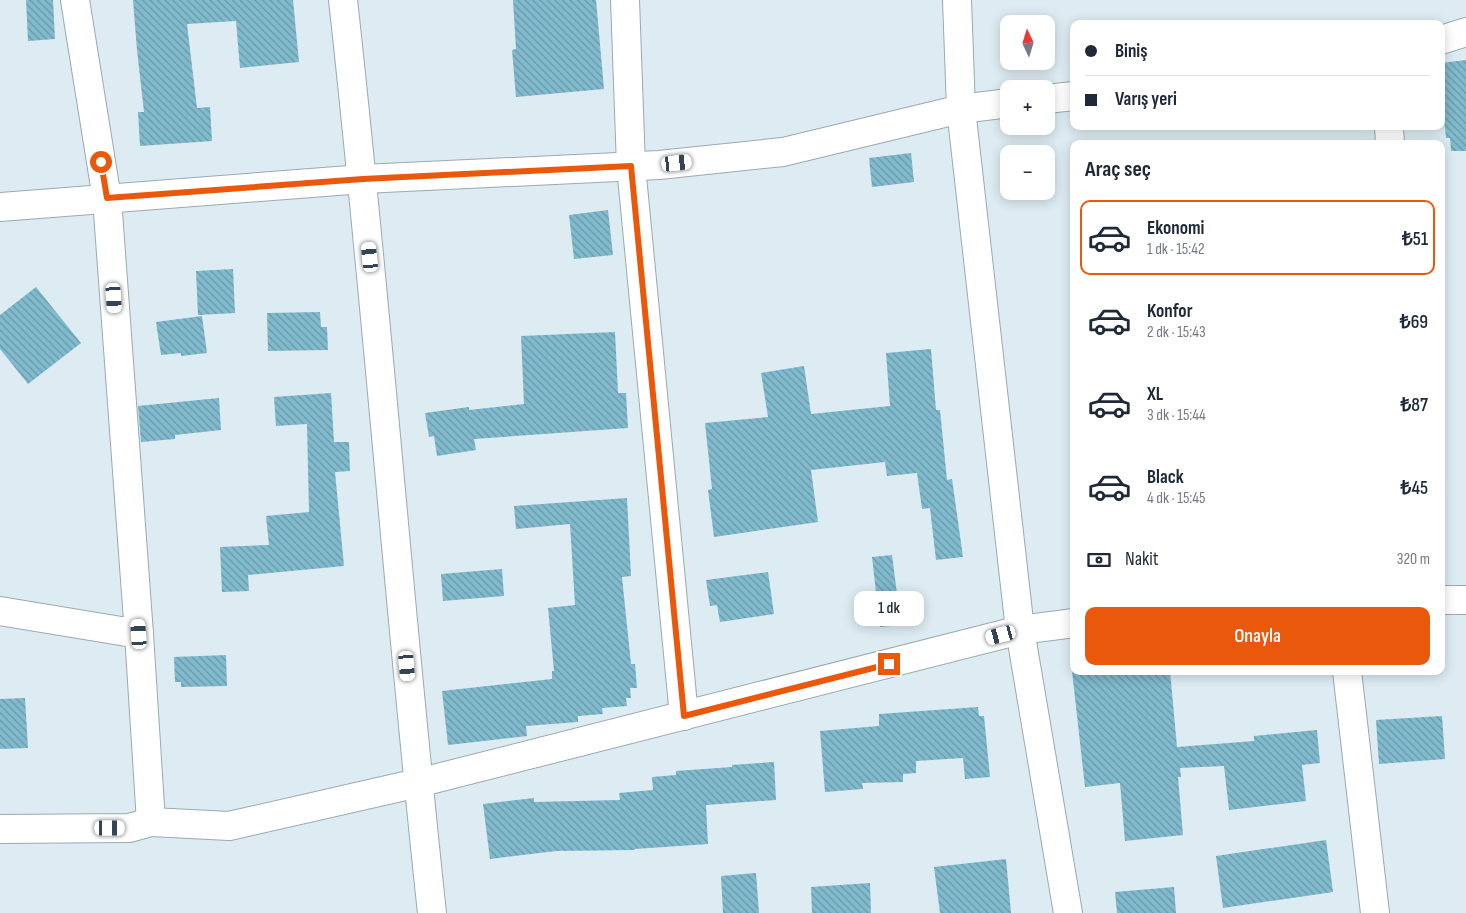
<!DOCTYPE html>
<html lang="tr">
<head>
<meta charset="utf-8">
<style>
  :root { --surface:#fff; --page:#f6f6f7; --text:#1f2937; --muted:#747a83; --line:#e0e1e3; --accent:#ea580c }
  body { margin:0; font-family:"Sofia Sans Condensed",sans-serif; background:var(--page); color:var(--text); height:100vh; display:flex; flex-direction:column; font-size:19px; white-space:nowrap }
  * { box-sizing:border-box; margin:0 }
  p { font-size:16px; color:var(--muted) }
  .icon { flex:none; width:28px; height:28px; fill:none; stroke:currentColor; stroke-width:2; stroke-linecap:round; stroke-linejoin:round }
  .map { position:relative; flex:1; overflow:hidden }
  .sheet { position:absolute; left:1070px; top:140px; width:375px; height:535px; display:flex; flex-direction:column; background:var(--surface); border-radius:10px; box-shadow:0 2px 12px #0003 }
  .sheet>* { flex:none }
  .banner { position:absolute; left:1070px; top:20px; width:375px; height:110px; border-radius:10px; box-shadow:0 2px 12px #0003; display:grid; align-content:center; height:110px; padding:0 15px; background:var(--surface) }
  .needle { width:32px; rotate:356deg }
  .fabs { position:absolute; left:1000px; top:15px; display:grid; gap:10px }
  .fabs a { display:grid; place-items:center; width:55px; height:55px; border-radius:10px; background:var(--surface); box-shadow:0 2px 12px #0003; font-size:25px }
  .end { position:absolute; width:22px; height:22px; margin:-11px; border:6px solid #ea580c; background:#fff; box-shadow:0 0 0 2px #fff }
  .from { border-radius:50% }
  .bubble { position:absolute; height:35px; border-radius:10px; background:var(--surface); box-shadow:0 2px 12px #0003; font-size:16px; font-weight:600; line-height:35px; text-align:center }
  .car { position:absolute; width:15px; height:30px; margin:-15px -8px; border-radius:6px; box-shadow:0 0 4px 1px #0007; background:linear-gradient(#fff 24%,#345 0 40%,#fff 0 76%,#345 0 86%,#fff 0) }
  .banner b { display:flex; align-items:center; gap:18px; height:48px; font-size:19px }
  .banner b+b { border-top:1px solid var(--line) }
  .banner i { width:12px; height:12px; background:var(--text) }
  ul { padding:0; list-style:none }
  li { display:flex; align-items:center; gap:15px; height:75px; margin:0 10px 8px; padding:0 5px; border:2px solid transparent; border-radius:10px }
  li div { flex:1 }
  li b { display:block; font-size:19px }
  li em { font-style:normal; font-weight:600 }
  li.on { border-color:var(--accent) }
  li>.icon { width:45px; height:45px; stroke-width:1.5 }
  h2 { padding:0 15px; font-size:22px; line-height:60px }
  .pay { display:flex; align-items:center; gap:12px; height:55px; padding:0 15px; font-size:19px }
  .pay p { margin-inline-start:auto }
  .cta { display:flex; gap:10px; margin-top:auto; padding:10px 15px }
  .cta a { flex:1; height:58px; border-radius:10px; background:var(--accent); color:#fff; font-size:20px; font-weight:600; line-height:58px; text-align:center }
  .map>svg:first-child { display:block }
  .building { fill:url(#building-back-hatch) }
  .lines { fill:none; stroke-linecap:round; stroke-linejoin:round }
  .street-casing { stroke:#9aaaaf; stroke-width:30 }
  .street { stroke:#fff; stroke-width:28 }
  .route { stroke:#ea580c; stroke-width:6 }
</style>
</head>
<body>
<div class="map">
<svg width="1466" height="913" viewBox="0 0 1466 913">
  <defs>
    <pattern id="building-back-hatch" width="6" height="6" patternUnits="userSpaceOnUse" patternTransform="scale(1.25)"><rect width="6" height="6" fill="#81bacd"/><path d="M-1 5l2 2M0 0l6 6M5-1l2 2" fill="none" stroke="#6997a7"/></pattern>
  </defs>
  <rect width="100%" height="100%" fill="#dcecf2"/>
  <!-- building -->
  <g class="building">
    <path d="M 26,0 L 53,0 L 55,39 L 28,41 Z"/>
    <path d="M 133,0 L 293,0 L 299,62 L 240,68 L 236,21 L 187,24 L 197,108 L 210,107 L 212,141 L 140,146 L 138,112 L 144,112 L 137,50 Z"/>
    <path d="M 513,0 L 596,0 L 604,89 L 516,97 L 512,50 L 516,49 Z"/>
    <path d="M 1466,60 L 1466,151 L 1451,151 L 1450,138 L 1446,138 L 1442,98 L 1445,98 L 1441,63 Z"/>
    <path d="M 911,153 L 914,182 L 872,187 L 869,158 Z"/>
    <path d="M 608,210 L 613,255 L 574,259 L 569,215 Z"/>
    <path d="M 233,269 L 235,313 L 198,315 L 196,271 Z"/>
    <path d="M 36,287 L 81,343 L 28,384 L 0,349 L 0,315 Z"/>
    <path d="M 320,312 L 321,327 L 327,327 L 328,350 L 268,351 L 267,313 Z"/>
    <path d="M 202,316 L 207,353 L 181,356 L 181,353 L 161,355 L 156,322 Z"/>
    <path d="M 615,332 L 618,393 L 626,393 L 628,428 L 474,439 L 476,450 L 437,456 L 434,436 L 429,437 L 425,413 L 469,407 L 469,410 L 524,404 L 521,336 Z"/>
    <path d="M 931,349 L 936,410 L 940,410 L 947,480 L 952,479 L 963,557 L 936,560 L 930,508 L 922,509 L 917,473 L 887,476 L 885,462 L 811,470 L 818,522 L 714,537 L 708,490 L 712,489 L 705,423 L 768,417 L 761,373 L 804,366 L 811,414 L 890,406 L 886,353 Z"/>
    <path d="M 331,393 L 334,442 L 349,442 L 350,471 L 335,472 L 344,566 L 248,575 L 249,591 L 222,592 L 220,547 L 269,545 L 266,516 L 309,512 L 307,424 L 276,426 L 274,397 Z"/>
    <path d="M 219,398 L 221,430 L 175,435 L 175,439 L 141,442 L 138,406 Z"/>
    <path d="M 627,498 L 631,576 L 622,577 L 631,664 L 635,664 L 637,688 L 630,688 L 631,698 L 626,698 L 627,706 L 602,708 L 603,714 L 578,716 L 578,722 L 526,726 L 527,736 L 448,745 L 442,691 L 552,679 L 552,671 L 554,671 L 548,608 L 575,605 L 570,524 L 516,529 L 514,506 Z"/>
    <path d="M 892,555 L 901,625 L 880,627 L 872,557 Z"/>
    <path d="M 502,569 L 504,596 L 443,601 L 441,574 Z"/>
    <path d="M 768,572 L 774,614 L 720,622 L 717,605 L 710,606 L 706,580 Z"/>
    <path d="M 226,655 L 227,686 L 181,687 L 181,682 L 175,682 L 174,657 Z"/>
    <path d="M 1072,671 L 1170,671 L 1177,747 L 1254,741 L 1254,736 L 1317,730 L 1320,763 L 1302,765 L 1306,801 L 1229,810 L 1224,766 L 1180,768 L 1181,777 L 1178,777 L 1183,835 L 1125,841 L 1120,783 L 1085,787 Z"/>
    <path d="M 25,698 L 28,748 L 0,749 L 0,699 Z"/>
    <path d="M 978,707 L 979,716 L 984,716 L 990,777 L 965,779 L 963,758 L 916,761 L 916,773 L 903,774 L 903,782 L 862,783 L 863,789 L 825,792 L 820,731 L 879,726 L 879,714 Z"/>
    <path d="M 1442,716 L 1445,759 L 1379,764 L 1376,720 Z"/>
    <path d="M 774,762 L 776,800 L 706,805 L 708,844 L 635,849 L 635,850 L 556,851 L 490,859 L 483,804 L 534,798 L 534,802 L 620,800 L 619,793 L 653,790 L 652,777 L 676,775 L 676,771 L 732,767 L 732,765 Z"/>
    <path d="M 1326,840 L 1333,892 L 1223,908 L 1216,856 Z"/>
    <path d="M 1006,859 L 1011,913 L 940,913 L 934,867 Z"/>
    <path d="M 756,873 L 759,913 L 723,913 L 721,876 Z"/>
    <path d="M 870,883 L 871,913 L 812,913 L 811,887 Z"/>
    <path d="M 1174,887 L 1176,913 L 1117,913 L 1115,892 Z"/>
  </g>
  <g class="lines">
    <!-- street casing -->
    <g class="street-casing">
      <g id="street">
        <path d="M 75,0 L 107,199 L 139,634 L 151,822"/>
        <path d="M 343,0 C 377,304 399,609 432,913"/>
        <path d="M 625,0 L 631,166 L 684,716"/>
        <path d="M 957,0 L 961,109 L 1020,630 L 1068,913"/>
        <path d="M 1441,40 L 1466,32"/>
        <path d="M 1046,99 L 1074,96"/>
        <path d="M 1389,126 L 1390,144"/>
        <path d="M 0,207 L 363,179 L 659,165 L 783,152 L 961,109 L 1009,103"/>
        <path d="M 1441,600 L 1466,600"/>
        <path d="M 0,611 L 139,634"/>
        <path d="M 1347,671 L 1375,913"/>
        <path d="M 0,829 L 129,828 L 151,822 L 229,826 L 418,783 L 1020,630 L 1074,623"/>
      </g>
    </g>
    <!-- street -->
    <use href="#street" class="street"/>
  </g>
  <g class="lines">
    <!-- route -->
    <path class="route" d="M 101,162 L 107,198 L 363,179 L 631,166 L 684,716 L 889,664"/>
  </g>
</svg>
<div class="fabs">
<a><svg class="needle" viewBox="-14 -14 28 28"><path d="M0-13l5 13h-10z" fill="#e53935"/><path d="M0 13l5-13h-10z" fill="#747a83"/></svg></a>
<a>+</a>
<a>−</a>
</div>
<i class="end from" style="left:101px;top:162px"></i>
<i class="end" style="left:889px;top:664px"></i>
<div class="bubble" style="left:854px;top:591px;width:70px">1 dk</div>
<i class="car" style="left:677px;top:163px;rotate:84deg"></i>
<i class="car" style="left:370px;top:257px;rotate:354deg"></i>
<i class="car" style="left:114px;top:298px;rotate:176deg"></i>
<i class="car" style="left:139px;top:634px;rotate:356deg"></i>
<i class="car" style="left:1001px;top:635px;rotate:255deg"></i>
<i class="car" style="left:407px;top:666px;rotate:175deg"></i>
<i class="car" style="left:110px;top:828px;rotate:90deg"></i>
<div class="banner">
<b><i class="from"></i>Biniş</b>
<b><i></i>Varış yeri</b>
</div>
<section class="sheet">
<h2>Araç seç</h2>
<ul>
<li class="on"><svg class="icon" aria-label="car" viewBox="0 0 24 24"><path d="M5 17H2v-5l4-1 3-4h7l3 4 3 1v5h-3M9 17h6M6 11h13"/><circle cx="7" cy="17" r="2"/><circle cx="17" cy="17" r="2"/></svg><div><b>Ekonomi</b><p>1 dk · 15:42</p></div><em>₺51</em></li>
<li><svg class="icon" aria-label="car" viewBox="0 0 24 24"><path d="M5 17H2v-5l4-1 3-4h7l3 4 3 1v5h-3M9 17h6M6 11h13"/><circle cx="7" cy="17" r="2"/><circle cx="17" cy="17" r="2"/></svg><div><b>Konfor</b><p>2 dk · 15:43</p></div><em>₺69</em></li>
<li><svg class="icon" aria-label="car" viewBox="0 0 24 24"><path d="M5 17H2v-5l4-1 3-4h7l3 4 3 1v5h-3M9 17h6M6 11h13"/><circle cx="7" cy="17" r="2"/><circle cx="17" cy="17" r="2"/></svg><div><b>XL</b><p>3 dk · 15:44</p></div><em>₺87</em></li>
<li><svg class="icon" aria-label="car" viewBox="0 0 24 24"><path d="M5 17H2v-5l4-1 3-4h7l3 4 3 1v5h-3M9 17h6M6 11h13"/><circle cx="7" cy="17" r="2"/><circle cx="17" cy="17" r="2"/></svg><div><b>Black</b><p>4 dk · 15:45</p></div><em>₺45</em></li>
</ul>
<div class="pay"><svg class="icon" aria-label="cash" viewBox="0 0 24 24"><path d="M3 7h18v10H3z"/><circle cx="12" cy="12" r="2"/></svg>Nakit<p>320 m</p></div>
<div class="cta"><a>Onayla</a></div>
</section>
</div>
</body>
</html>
